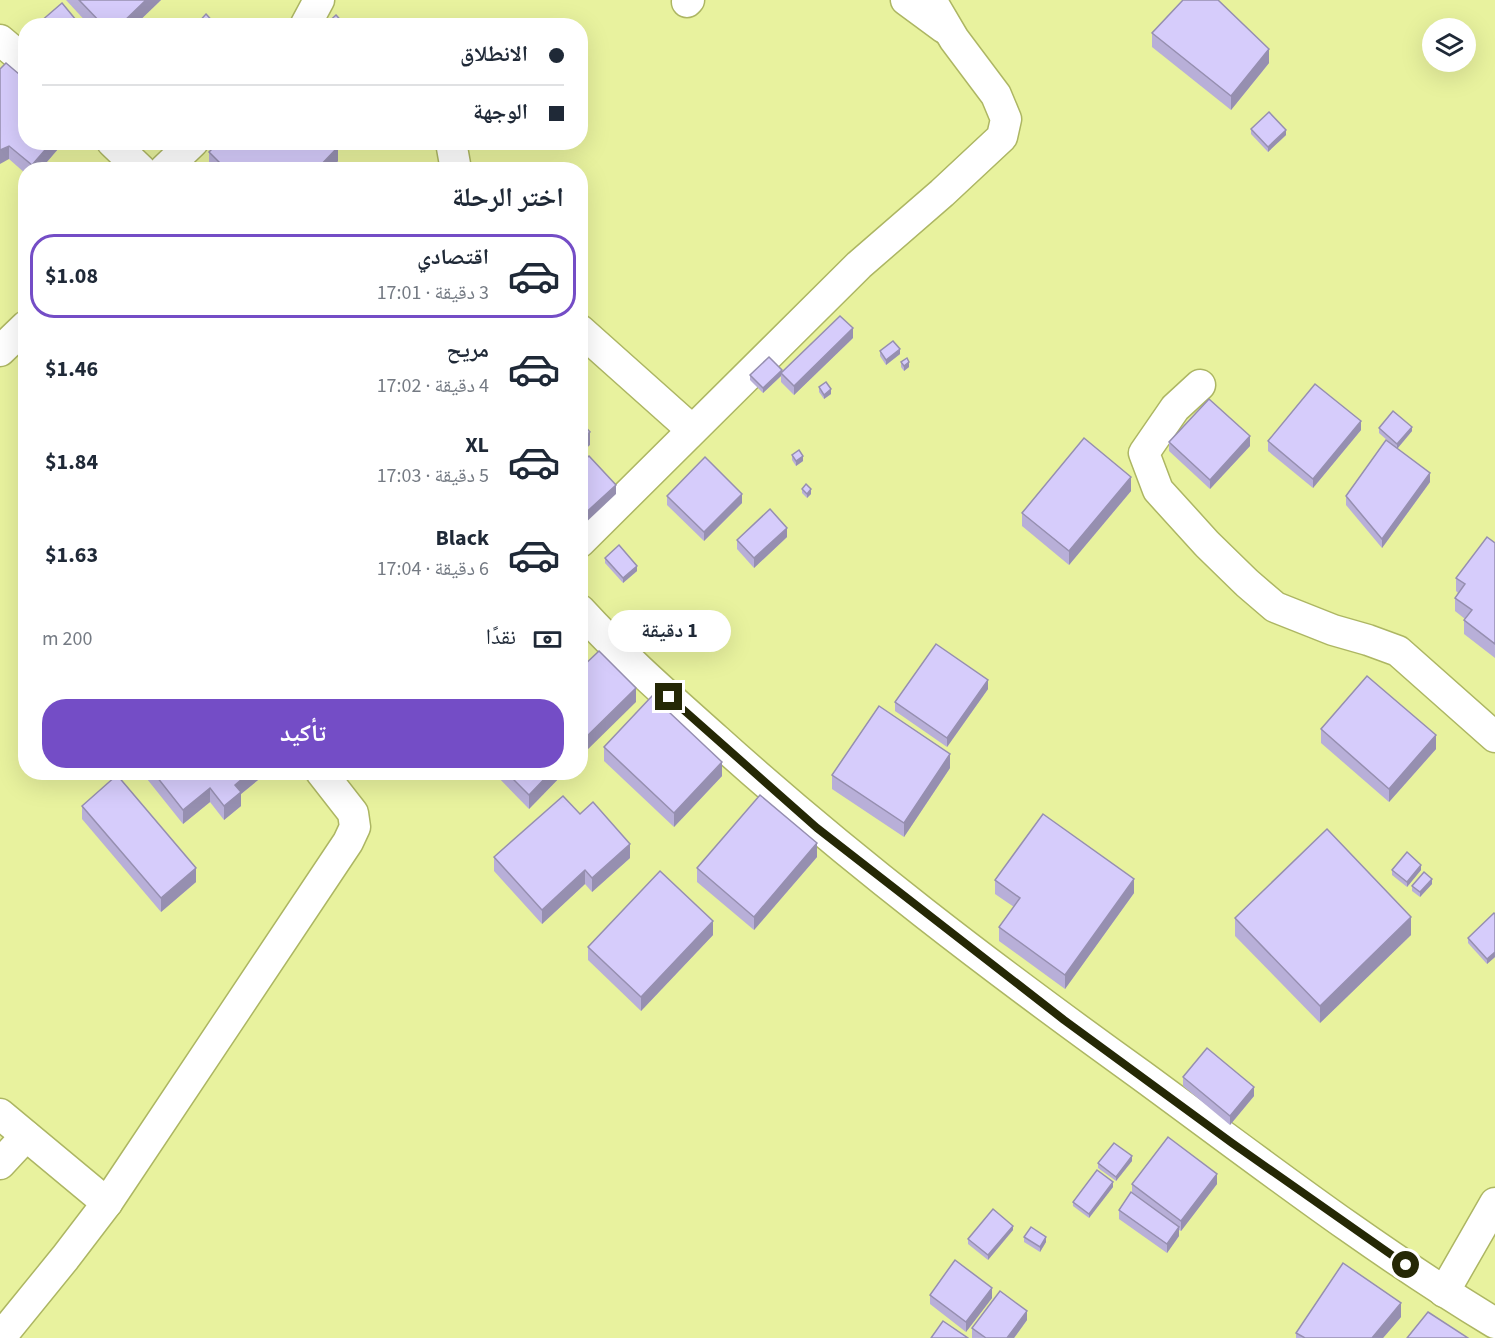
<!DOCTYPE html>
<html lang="ar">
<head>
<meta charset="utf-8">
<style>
  :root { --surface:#fff; --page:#f6f6f7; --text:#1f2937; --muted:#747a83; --line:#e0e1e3; --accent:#744dc6 }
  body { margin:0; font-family:"Source Sans 3","Noto Naskh Arabic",sans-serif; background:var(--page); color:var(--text); direction:rtl; height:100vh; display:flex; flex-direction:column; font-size:22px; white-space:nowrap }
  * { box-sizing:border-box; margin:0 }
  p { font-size:20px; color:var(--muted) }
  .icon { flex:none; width:33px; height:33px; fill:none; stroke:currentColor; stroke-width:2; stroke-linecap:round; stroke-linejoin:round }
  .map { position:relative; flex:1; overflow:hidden; direction:ltr }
  .panel { position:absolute; left:18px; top:162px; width:570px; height:618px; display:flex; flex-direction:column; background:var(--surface); border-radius:24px; box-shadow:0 6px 24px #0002; direction:rtl }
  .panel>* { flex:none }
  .guide { position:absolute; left:18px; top:18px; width:570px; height:132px; border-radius:24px; box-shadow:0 6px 24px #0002; direction:rtl; display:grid; align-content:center; height:132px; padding:0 24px; background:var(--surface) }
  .buttons { position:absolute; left:1422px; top:18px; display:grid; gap:12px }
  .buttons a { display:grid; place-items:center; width:54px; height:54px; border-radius:50%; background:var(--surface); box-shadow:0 6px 24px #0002; font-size:30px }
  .end { position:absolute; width:27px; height:27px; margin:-14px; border:8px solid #252805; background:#fff; box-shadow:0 0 0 3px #fff }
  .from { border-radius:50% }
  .bubble { position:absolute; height:42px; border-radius:21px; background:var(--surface); box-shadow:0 6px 24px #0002; font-size:20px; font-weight:700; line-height:42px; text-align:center; direction:rtl }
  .guide b { display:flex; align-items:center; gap:21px; height:57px; font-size:22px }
  .guide b+b { border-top:2px solid var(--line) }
  .guide i { width:15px; height:15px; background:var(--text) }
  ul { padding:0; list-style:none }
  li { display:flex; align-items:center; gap:18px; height:84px; margin:0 12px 9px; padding:0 12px; border:3px solid transparent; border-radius:24px }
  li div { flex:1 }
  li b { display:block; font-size:22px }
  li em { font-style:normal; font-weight:700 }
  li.active { border-color:var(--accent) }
  li>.icon { width:54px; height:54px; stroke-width:1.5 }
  h2 { padding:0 24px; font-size:27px; line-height:72px }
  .pay { display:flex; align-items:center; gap:15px; height:66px; padding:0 24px; font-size:22px }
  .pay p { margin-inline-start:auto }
  .cta { display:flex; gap:12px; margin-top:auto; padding:12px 24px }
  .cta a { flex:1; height:69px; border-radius:24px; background:var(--accent); color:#fff; font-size:24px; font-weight:700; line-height:69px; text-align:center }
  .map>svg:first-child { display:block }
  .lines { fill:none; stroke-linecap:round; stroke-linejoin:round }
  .street-casing { stroke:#adb663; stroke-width:33 }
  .street { stroke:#fff; stroke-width:30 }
  .wall { fill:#b8afd8 }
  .shaded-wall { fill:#968fb0 }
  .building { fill:#d6ccfb; stroke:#968fb0; stroke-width:1.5 }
  .route { stroke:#252805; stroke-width:8 }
</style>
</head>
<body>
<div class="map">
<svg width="1495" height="1338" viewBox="0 0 1495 1338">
  <rect width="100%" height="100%" fill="#e8f29e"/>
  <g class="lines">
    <!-- street casing -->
    <g class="street-casing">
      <g id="street">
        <path d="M 906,0 L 944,28"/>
        <path d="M 687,2 L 689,0"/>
        <path d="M 305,26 L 319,0"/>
        <path d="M 0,40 L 26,62"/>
        <path d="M 112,142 L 141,170"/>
        <path d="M 451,142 L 456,170"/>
        <path d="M 164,170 L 193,142"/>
        <path d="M 580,330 L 692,430"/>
        <path d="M 0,351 L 26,326"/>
        <path d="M 1200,385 L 1175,408 L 1144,453 L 1158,490 L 1207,544 L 1247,583 L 1275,607 L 1333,630 L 1368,640 L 1398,651 L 1495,737"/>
        <path d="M 580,542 L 859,265 L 942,193 L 1002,137 L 1006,119 L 996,95 L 954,39 L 931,0"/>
        <path d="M 580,610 C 623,657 669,697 716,739 C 850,860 995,970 1141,1075 C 1257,1160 1372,1249 1495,1323"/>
        <path d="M 0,1114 L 107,1203"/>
        <path d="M 0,1164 L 26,1136"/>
        <path d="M 1444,1292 L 1495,1203"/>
        <path d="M 0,1338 L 65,1258 L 107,1203 L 348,842 L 355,827 L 353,813 L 321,772"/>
      </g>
    </g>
    <!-- street -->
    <use href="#street" class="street"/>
  </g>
  <!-- wall -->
  <g class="wall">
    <path d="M 66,0 L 161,0 L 134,26 L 90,26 Z"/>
    <path d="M 1152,33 L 1269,63 L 1231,110 L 1152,47 Z"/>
    <path d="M 0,69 L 64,142 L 40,170 L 26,170 L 26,174 L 9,159 Z"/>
    <path d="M 1251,129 L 1286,135 L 1268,152 L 1251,134 Z"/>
    <path d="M 209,152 L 338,161 L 330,170 L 212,170 L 209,166 Z"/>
    <path d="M 853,338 L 794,395 L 781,382 L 781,376 L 763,393 L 750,380 L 750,375 L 782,373 Z"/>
    <path d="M 880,351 L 900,354 L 886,365 L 880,356 Z"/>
    <path d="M 901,362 L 909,367 L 904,371 L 901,367 Z"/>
    <path d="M 819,387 L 831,394 L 824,399 L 819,392 Z"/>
    <path d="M 1379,428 L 1412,431 L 1397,449 L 1379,433 Z"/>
    <path d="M 1361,430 L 1313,488 L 1268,451 L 1268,441 Z"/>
    <path d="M 1169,442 L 1250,446 L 1210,489 L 1169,451 Z"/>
    <path d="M 792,455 L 803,461 L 796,466 L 792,460 Z"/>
    <path d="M 1430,482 L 1382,548 L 1346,505 L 1346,496 Z"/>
    <path d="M 802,489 L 811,494 L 807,498 L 802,493 Z"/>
    <path d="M 1131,491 L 1069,565 L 1022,526 L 1022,513 Z"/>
    <path d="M 667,496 L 742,503 L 704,541 L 667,505 Z"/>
    <path d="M 787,537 L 754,568 L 737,549 L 737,540 Z"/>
    <path d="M 1495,543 L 1495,658 L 1464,634 L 1464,620 L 1465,619 L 1455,611 L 1455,598 L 1458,593 L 1456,591 L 1456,578 Z"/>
    <path d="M 605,558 L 637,571 L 623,583 L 605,563 Z"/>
    <path d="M 988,689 L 947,747 L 895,711 L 895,702 Z"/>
    <path d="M 1321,729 L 1436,749 L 1389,802 L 1321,743 Z"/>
    <path d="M 604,747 L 722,776 L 674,827 L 604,761 Z"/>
    <path d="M 950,768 L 904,837 L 832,789 L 832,775 Z"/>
    <path d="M 147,772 L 263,772 L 263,776 L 241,794 L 241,806 L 224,820 L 210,802 L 183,824 L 147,779 Z"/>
    <path d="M 493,772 L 565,772 L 529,809 Z"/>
    <path d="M 82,806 L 196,882 L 161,912 L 82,819 Z"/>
    <path d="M 580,814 L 630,858 L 592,892 L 585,884 L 542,924 L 494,871 L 494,857 Z"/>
    <path d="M 817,857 L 754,930 L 697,882 L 697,868 Z"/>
    <path d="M 1392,870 L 1421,870 L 1407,887 L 1392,875 Z"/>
    <path d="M 995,880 L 1134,893 L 1065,989 L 999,941 L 999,927 L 1014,907 L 995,894 Z"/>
    <path d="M 1432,884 L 1420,897 L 1412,891 L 1412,886 Z"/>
    <path d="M 1495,914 L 1495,957 L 1487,964 L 1468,943 L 1468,938 Z"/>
    <path d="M 1235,918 L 1411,935 L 1320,1023 L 1235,936 Z"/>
    <path d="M 713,935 L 641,1011 L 588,960 L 588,947 Z"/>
    <path d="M 1183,1077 L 1254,1096 L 1230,1125 L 1183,1086 Z"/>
    <path d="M 1132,1161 L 1116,1181 L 1098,1168 L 1098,1163 Z"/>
    <path d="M 1132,1184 L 1217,1184 L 1181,1231 L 1179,1230 L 1179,1236 L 1167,1253 L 1119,1219 L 1119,1210 L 1132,1192 Z"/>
    <path d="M 1113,1187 L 1089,1218 L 1073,1206 L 1073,1202 Z"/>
    <path d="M 1013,1230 L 988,1260 L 968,1244 L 968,1239 Z"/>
    <path d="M 1024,1237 L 1046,1242 L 1040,1252 L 1024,1242 Z"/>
    <path d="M 930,1295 L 992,1298 L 966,1332 L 930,1304 Z"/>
    <path d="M 1401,1317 L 1383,1338 L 1296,1338 L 1296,1333 Z"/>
    <path d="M 1027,1320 L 1014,1338 L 972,1338 L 972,1328 Z"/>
  </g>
  <!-- shaded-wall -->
  <g class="shaded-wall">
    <path d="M 146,0 L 161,0 L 134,26 L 119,26 Z"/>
    <path d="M 1269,49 L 1269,63 L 1231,110 L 1231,96 Z"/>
    <path d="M 1286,130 L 1286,135 L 1268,152 L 1268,147 Z"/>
    <path d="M 52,142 L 64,142 L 40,170 L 32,170 L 32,165 Z"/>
    <path d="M 9,146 L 9,159 L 0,164 L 0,150 Z"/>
    <path d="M 338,147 L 338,161 L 330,170 L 316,170 Z"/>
    <path d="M 853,328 L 853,338 L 794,395 L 794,386 Z"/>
    <path d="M 900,349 L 900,354 L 886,365 L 886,360 Z"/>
    <path d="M 909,362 L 909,367 L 904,371 L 904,366 Z"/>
    <path d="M 782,370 L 781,376 L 763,393 L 763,388 Z"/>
    <path d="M 831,389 L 831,394 L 824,399 L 824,395 Z"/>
    <path d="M 1361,421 L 1361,430 L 1313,488 L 1313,479 Z"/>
    <path d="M 1412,427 L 1412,431 L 1397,449 L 1397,444 Z"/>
    <path d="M 590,432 L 590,445 L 580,454 L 580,440 Z"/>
    <path d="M 1250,436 L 1250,446 L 1210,489 L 1210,480 Z"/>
    <path d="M 803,456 L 803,461 L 796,466 L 796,461 Z"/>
    <path d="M 1430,473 L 1430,482 L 1382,548 L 1382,539 Z"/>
    <path d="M 1131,477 L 1131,491 L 1069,565 L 1069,551 Z"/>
    <path d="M 616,485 L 616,494 L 580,528 L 580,518 Z"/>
    <path d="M 811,489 L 811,494 L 807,498 L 807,494 Z"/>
    <path d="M 742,494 L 742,503 L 704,541 L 704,532 Z"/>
    <path d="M 787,528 L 787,537 L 754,568 L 754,558 Z"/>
    <path d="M 637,566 L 637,571 L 623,583 L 623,578 Z"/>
    <path d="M 988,680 L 988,689 L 947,747 L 947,738 Z"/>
    <path d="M 636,688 L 636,702 L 580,757 L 580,743 Z"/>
    <path d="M 1436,735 L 1436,749 L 1389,802 L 1389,789 Z"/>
    <path d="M 950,754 L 950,768 L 904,837 L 904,823 Z"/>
    <path d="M 722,762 L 722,776 L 674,827 L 674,813 Z"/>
    <path d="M 250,772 L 263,772 L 263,776 L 241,794 L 241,806 L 224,820 L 224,806 L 235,785 Z"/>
    <path d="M 551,772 L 565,772 L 529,809 L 529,795 Z"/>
    <path d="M 210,788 L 210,802 L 183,824 L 183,810 Z"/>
    <path d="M 817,843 L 817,857 L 754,930 L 754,917 Z"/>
    <path d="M 630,844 L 630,858 L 592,892 L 592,878 Z"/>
    <path d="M 1421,865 L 1421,870 L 1407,887 L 1407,882 Z"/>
    <path d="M 196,868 L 196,882 L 161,912 L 161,898 Z"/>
    <path d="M 585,870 L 585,884 L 542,924 L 542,910 Z"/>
    <path d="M 1134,879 L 1134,893 L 1065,989 L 1065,975 Z"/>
    <path d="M 1432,879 L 1432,884 L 1420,897 L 1420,892 Z"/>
    <path d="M 1411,917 L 1411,935 L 1320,1023 L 1320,1006 Z"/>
    <path d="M 713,921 L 713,935 L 641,1011 L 641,997 Z"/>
    <path d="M 1495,952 L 1495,957 L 1487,964 L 1487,959 Z"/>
    <path d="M 1254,1087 L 1254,1096 L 1230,1125 L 1230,1116 Z"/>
    <path d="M 1132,1156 L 1132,1161 L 1116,1181 L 1116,1177 Z"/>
    <path d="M 1217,1174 L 1217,1184 L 1181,1231 L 1181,1221 Z"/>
    <path d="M 1113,1182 L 1113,1187 L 1089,1218 L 1089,1214 Z"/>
    <path d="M 1013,1226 L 1013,1230 L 988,1260 L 988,1255 Z"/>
    <path d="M 1179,1227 L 1179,1236 L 1167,1253 L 1167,1244 Z"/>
    <path d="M 1046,1237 L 1046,1242 L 1040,1252 L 1040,1247 Z"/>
    <path d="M 992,1288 L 992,1298 L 966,1332 L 966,1322 Z"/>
    <path d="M 1401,1303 L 1401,1317 L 1383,1338 L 1372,1338 Z"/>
    <path d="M 1027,1311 L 1027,1320 L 1014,1338 L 1007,1338 Z"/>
  </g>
  <!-- building -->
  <g class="building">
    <path d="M 79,0 L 146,0 L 119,26 L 104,26 Z"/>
    <path d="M 1183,0 L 1218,0 L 1269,49 L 1231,96 L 1152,33 Z"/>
    <path d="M 62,3 L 81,26 L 43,26 L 40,22 Z"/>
    <path d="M 206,14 L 217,26 L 195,26 Z"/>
    <path d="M 336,15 L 346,26 L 324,26 Z"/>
    <path d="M 6,63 L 26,80 L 26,142 L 52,142 L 32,165 L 9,146 L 0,150 L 0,69 Z"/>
    <path d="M 1269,112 L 1286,130 L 1268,147 L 1251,129 Z"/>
    <path d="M 219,142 L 333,142 L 338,147 L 316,170 L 227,170 L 209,152 Z"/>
    <path d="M 840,316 L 853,328 L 794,386 L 781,373 Z"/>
    <path d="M 893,341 L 900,349 L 886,360 L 880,351 Z"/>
    <path d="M 769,357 L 782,370 L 763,388 L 750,375 Z"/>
    <path d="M 907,358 L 909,362 L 904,366 L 901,362 Z"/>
    <path d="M 826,382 L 831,389 L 824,395 L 819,387 Z"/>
    <path d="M 1315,384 L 1361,421 L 1313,479 L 1268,441 Z"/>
    <path d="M 1209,399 L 1250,436 L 1210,480 L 1169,442 Z"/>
    <path d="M 1393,411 L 1412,427 L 1397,444 L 1379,428 Z"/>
    <path d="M 580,421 L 590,432 L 580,440 Z"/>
    <path d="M 1084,438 L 1131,477 L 1069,551 L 1022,513 Z"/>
    <path d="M 1386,440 L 1430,473 L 1382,539 L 1346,496 Z"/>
    <path d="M 799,450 L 803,456 L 796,461 L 792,455 Z"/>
    <path d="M 589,456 L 616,485 L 580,518 L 580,464 Z"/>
    <path d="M 705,457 L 742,494 L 704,532 L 667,496 Z"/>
    <path d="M 806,484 L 811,489 L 807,494 L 802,489 Z"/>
    <path d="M 770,509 L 787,528 L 754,558 L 737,540 Z"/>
    <path d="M 1487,537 L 1495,543 L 1495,644 L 1464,620 L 1472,610 L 1455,598 L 1465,584 L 1456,578 Z"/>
    <path d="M 619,545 L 637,566 L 623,578 L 605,558 Z"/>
    <path d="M 936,644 L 988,680 L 947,738 L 895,702 Z"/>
    <path d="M 599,651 L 636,688 L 580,743 L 580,669 Z"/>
    <path d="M 1367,676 L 1436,735 L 1389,789 L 1321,729 Z"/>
    <path d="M 652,696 L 722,762 L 674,813 L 604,747 Z"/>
    <path d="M 879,706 L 950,754 L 904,823 L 832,775 Z"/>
    <path d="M 153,772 L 250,772 L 235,785 L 241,792 L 224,806 L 210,788 L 183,810 Z"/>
    <path d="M 506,772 L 551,772 L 529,795 Z"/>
    <path d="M 117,775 L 196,868 L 161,898 L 82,806 Z"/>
    <path d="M 760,795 L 817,843 L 754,917 L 697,868 Z"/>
    <path d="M 563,796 L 580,814 L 593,802 L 630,844 L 592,878 L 585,870 L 542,910 L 494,857 Z"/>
    <path d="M 1043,814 L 1134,879 L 1065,975 L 999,927 L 1020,898 L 995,880 Z"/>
    <path d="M 1327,829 L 1411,917 L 1320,1006 L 1235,918 Z"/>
    <path d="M 1407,852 L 1421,865 L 1407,882 L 1392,870 Z"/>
    <path d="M 660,871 L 713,921 L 641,997 L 588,947 Z"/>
    <path d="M 1424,872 L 1432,879 L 1420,892 L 1412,886 Z"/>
    <path d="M 1494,913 L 1495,914 L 1495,952 L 1487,959 L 1468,938 Z"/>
    <path d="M 1207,1048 L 1254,1087 L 1230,1116 L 1183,1077 Z"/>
    <path d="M 1168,1137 L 1217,1174 L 1181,1221 L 1132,1184 Z"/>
    <path d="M 1114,1143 L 1132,1156 L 1116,1177 L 1098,1163 Z"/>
    <path d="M 1097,1170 L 1113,1182 L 1089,1214 L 1073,1202 Z"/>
    <path d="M 1131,1192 L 1179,1227 L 1167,1244 L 1119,1210 Z"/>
    <path d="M 993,1209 L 1013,1226 L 988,1255 L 968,1239 Z"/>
    <path d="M 1031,1227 L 1046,1237 L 1040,1247 L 1024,1237 Z"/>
    <path d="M 955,1260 L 992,1288 L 966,1322 L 930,1295 Z"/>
    <path d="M 1343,1263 L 1401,1303 L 1372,1338 L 1305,1338 L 1296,1333 Z"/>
    <path d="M 1000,1291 L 1027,1311 L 1007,1338 L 986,1338 L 972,1328 Z"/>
    <path d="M 1428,1312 L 1468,1338 L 1407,1338 Z"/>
    <path d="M 943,1321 L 968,1338 L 931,1338 Z"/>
  </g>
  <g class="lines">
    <!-- route -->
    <path class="route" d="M 669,697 L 817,828 L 1064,1020 L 1232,1143 L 1406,1265"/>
  </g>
</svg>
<div class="buttons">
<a><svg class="icon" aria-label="layers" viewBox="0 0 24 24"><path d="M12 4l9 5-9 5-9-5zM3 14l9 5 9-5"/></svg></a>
</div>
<i class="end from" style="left:1406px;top:1265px"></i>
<i class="end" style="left:669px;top:697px"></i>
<div class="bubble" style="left:608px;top:610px;width:123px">1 دقيقة</div>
<div class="guide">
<b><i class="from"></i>الانطلاق</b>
<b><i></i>الوجهة</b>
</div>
<section class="panel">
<h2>اختر الرحلة</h2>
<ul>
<li class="active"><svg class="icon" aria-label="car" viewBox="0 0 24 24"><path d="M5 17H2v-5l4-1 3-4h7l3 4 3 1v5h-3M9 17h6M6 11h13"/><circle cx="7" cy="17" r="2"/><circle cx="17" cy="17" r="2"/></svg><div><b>اقتصادي</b><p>3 دقيقة · 17:01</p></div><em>$1.08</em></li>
<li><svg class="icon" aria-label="car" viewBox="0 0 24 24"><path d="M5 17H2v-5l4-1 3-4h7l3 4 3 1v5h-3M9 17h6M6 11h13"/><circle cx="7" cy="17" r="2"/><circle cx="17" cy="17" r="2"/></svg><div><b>مريح</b><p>4 دقيقة · 17:02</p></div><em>$1.46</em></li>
<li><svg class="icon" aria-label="car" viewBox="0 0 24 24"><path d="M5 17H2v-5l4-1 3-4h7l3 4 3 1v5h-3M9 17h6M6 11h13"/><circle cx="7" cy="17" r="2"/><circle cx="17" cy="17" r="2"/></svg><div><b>XL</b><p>5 دقيقة · 17:03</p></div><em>$1.84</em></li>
<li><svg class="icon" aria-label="car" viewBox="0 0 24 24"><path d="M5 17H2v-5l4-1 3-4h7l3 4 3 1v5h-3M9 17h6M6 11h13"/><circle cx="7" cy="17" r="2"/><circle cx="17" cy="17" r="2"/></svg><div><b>Black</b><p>6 دقيقة · 17:04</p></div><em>$1.63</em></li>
</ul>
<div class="pay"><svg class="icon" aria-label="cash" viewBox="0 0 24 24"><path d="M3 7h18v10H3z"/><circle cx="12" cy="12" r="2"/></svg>نقدًا<p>200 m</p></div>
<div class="cta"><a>تأكيد</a></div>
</section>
</div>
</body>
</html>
